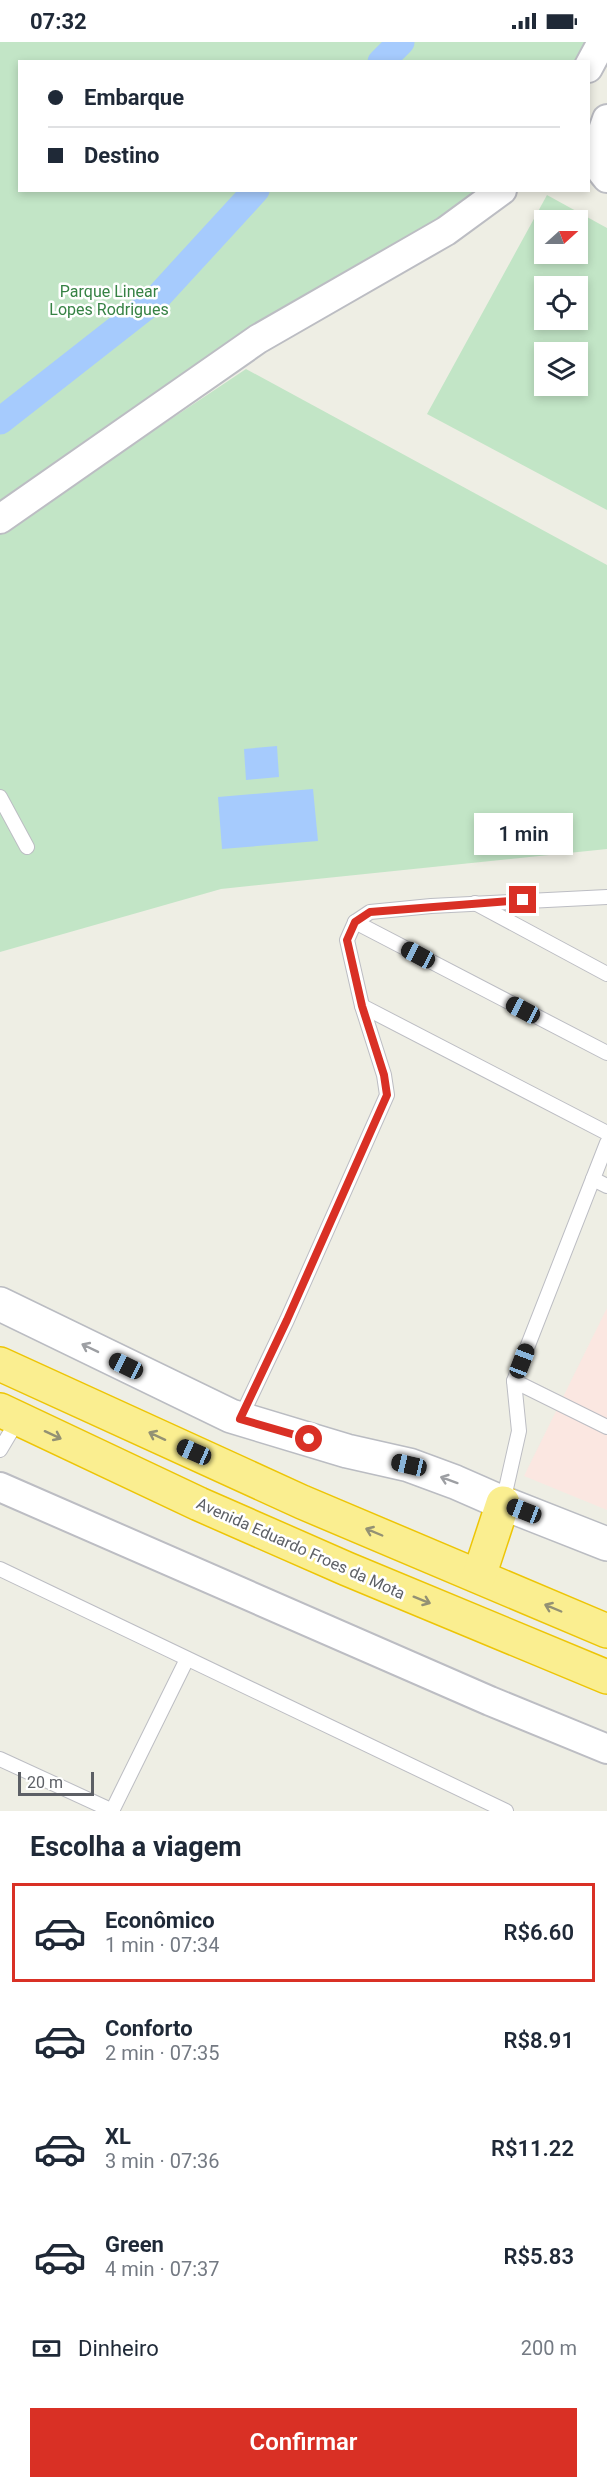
<!DOCTYPE html>
<html lang="pt">
<head>
<meta charset="utf-8">
<style>
  :root { --surface:#fff; --page:#f6f6f7; --text:#1f2937; --muted:#747a83; --line:#e0e1e3; --accent:#d93025 }
  body { margin:0; font-family:Roboto,sans-serif; background:var(--page); color:var(--text); height:100vh; display:flex; flex-direction:column; font-size:22px; white-space:nowrap }
  * { box-sizing:border-box; margin:0 }
  p { font-size:20px; color:var(--muted) }
  .icon { flex:none; width:33px; height:33px; fill:none; stroke:currentColor; stroke-width:2; stroke-linecap:round; stroke-linejoin:round }
  .map { position:relative; height:1769px; overflow:hidden }
  .drawer { display:flex; flex-direction:column; background:var(--surface); flex:1 }
  .drawer>* { flex:none }
  .guide { position:absolute; left:18px; top:18px; width:572px; height:132px; border-radius:0px; box-shadow:0 3px 9px #0003; display:grid; align-content:center; height:132px; padding:0 30px; background:var(--surface) }
  .needle { width:39px; rotate:69deg }
  .buttons { position:absolute; left:534px; top:168px; display:grid; gap:12px }
  .buttons a { display:grid; place-items:center; width:54px; height:54px; border-radius:0px; background:var(--surface); box-shadow:0 3px 9px #0003; font-size:30px }
  .scale { position:absolute; left:18px; bottom:15px; width:76px; box-sizing:border-box; padding-left:6px; border:3px solid #5c5f65; border-top:0; font-size:16px; line-height:21px; white-space:nowrap; color:#5c5f65; -webkit-text-stroke:4px #fff; paint-order:stroke }
  .end { position:absolute; width:27px; height:27px; margin:-14px; border:8px solid #d93025; background:#fff; box-shadow:0 0 0 3px #fff }
  .from { border-radius:50% }
  .bubble { position:absolute; height:42px; border-radius:0px; background:var(--surface); box-shadow:0 3px 9px #0003; font-size:20px; font-weight:600; line-height:42px; text-align:center }
  .car { position:absolute; width:18px; height:36px; margin:-18px -9px; border-radius:8px; box-shadow:0 0 4px 2px #0007; background:linear-gradient(#222 24%,#8ab4d8 0 40%,#222 0 76%,#8ab4d8 0 86%,#222 0) }
  .guide b { display:flex; align-items:center; gap:21px; height:57px; font-size:22px }
  .guide b+b { border-top:2px solid var(--line) }
  .guide i { width:15px; height:15px; background:var(--text) }
  ul { padding:0; list-style:none }
  li { display:flex; align-items:center; gap:18px; height:99px; margin:0 12px 9px; padding:0 18px; border:3px solid transparent; border-radius:0px }
  li div { flex:1 }
  li b { display:block; font-size:22px }
  li em { font-style:normal; font-weight:600 }
  li.on { border-color:var(--accent) }
  li>.icon { width:54px; height:54px; stroke-width:1.5 }
  h2 { padding:0 30px; font-size:27px; line-height:72px }
  .pay { display:flex; align-items:center; gap:15px; height:66px; padding:0 30px; font-size:22px }
  .pay p { margin-inline-start:auto }
  .button { display:flex; gap:12px; margin-top:auto; padding:12px 30px }
  .button a { flex:1; height:69px; border-radius:0px; background:var(--accent); color:#fff; font-size:24px; font-weight:600; line-height:69px; text-align:center }
  .status { display:flex; justify-content:space-between; align-items:center; height:42px; padding:0 30px; background:var(--surface); direction:ltr }
  .status svg { height:16px; fill:currentColor }
  .map>svg:first-child { display:block }
  .medical { fill:#fbe7e1 }
  .green { fill:#c2e5c6; fill-rule:evenodd }
  .water { fill:#a6cbfd }
  .lines { fill:none; stroke-linecap:round; stroke-linejoin:round }
  .canal { stroke:#a6cbfd; stroke-width:27 }
  .lane-casing { stroke:#bcbdc3; stroke-width:16 }
  .street-casing { stroke:#bcbdc3; stroke-width:32 }
  .secondary-casing { stroke:#babcc2; stroke-width:36 }
  .highway-casing { stroke:#edc506; stroke-width:36 }
  .lane { stroke:#fff; stroke-width:14 }
  .street { stroke:#fff; stroke-width:28 }
  .secondary { stroke:#fff; stroke-width:33 }
  .highway { stroke:#faee90; stroke-width:33 }
  .oneway { stroke:#9d9fa3 }
  .oneway2 { stroke:#939174 }
  .route { stroke:#d93025; stroke-width:8 }
  .labels { text-anchor:middle; stroke-width:5; stroke-linejoin:round; paint-order:stroke }
  .park-label { font-size:16px; fill:#368244; stroke:#fff }
  .street-label { font-size:16px; fill:#5c5f65; stroke:#fff }
</style>
</head>
<body>
<div class="status"><b>07:32</b><svg viewBox="0 0 49 12"><path d="M0 12V9h3v3zM5 12V6h3v6zM10 12V3h3v9zM15 12V0h3v12zM26 1h20v11H26zM47 4h2v5h-2z"/></svg></div>
<div class="map">
<svg width="607" height="1769" viewBox="0 0 607 1769">
  <rect width="100%" height="100%" fill="#eeeee4"/>
  <!-- medical -->
  <path class="medical" d="M 607,1266 L 607,1468 L 524,1434 Z"/>
  <!-- green -->
  <g class="green">
    <path d="M 0,0 L 599,0 L 588,20 L 20,20 L 20,148 L 500,149 L 0,471 Z"/>
    <path d="M 547,153 L 607,186 L 607,468 L 427,372 ZM 544,178 L 578,178 L 578,212 L 544,212 ZM 578,244 L 578,278 L 544,278 L 544,244 ZM 578,310 L 578,344 L 544,344 L 544,310 Z"/>
    <path d="M 246,327 L 607,523 L 607,807 L 221,847 L 0,910 L 0,491 Z"/>
  </g>
  <!-- water -->
  <g class="water">
    <path d="M 277,704 L 279,735 L 246,738 L 244,707 Z"/>
    <path d="M 313,747 L 318,799 L 222,807 L 218,755 Z"/>
  </g>
  <g class="lines">
    <!-- canal -->
    <g class="canal">
      <path d="M 381,20 L 401,0"/>
      <path d="M 0,379 L 157,256 L 256,148"/>
    </g>
    <!-- lane casing -->
    <g class="lane-casing">
      <g id="lane">
        <path d="M 0,755 L 27,805"/>
        <path d="M 475,861 L 607,932"/>
        <path d="M 355,880 L 607,1011"/>
        <path d="M 362,964 L 607,1091"/>
        <path d="M 593,1137 L 607,1144"/>
        <path d="M 514,1339 L 607,1385"/>
        <path d="M 240,1377 L 287,1278 L 387,1053 L 384,1033 L 362,964 L 347,898 L 355,880 L 370,870 L 431,864 L 607,855"/>
        <path d="M 0,1408 L 19,1376"/>
        <path d="M 503,1460 L 519,1389 L 514,1339 L 607,1101"/>
        <path d="M 0,1527 L 506,1769"/>
        <path d="M 0,1717 L 113,1769"/>
        <path d="M 112,1769 L 187,1617"/>
      </g>
    </g>
    <!-- street casing -->
    <g class="street-casing">
      <g id="street">
        <path d="M 588,26 L 602,0"/>
        <path d="M 607,77 C 600,98 589,117 607,136"/>
        <path d="M 0,477 L 258,297 L 446,189 L 502,148"/>
        <path d="M 0,1445 L 490,1659 L 607,1707"/>
      </g>
    </g>
    <!-- secondary casing -->
    <g class="secondary-casing">
      <path id="secondary" d="M 0,1262 L 231,1374 L 347,1409 L 409,1423 L 455,1440 L 503,1461 L 607,1502"/>
    </g>
    <!-- highway casing -->
    <g class="highway-casing">
      <g id="highway">
        <path d="M 0,1322 L 302,1460 L 607,1589"/>
        <path d="M 0,1368 L 199,1462 L 347,1527 L 607,1635"/>
        <path d="M 479,1534 L 503,1461"/>
      </g>
    </g>
    <!-- lane -->
    <use href="#lane" class="lane"/>
    <!-- street -->
    <use href="#street" class="street"/>
    <!-- secondary -->
    <use href="#secondary" class="secondary"/>
    <!-- highway -->
    <use href="#highway" class="highway"/>
  </g>
  <!-- one-way arrows -->
  <defs><path id="oneway-shaft" d="M-6 0H5M1.5-3L5.5 0L1.5 3" fill="none" stroke-width="1.6" stroke-linecap="round" stroke-linejoin="round" transform="scale(1.5)"/></defs>
  <g class="oneway">
    <use href="#oneway-shaft" transform="translate(90 1306) rotate(-154)"/>
    <use href="#oneway-shaft" transform="translate(449 1438) rotate(-160)"/>
  </g>
  <g class="oneway2">
    <use href="#oneway-shaft" transform="translate(53 1393) rotate(25)"/>
    <use href="#oneway-shaft" transform="translate(157 1394) rotate(-155)"/>
    <use href="#oneway-shaft" transform="translate(374 1490) rotate(-157)"/>
    <use href="#oneway-shaft" transform="translate(422 1558) rotate(22)"/>
    <use href="#oneway-shaft" transform="translate(553 1566) rotate(-157)"/>
  </g>
  <g class="lines">
    <!-- route -->
    <path class="route" d="M 309,1397 L 240,1377 L 287,1278 L 387,1053 L 384,1033 L 362,964 L 347,898 L 355,880 L 370,870 L 523,858"/>
  </g>
  <g class="labels">
    <!-- park labels -->
    <g class="park-label">
      <text x="109" y="255">Parque Linear<tspan x="109" dy="18">Lopes Rodrigues</tspan></text>
    </g>
    <!-- street labels -->
    <g class="street-label">
      <text transform="translate(301 1506) rotate(24)" y="6">Avenida Eduardo Froes da Mota</text>
    </g>
  </g>
</svg>
<div class="buttons">
<a><svg class="needle" viewBox="-14 -14 28 28"><path d="M0-13l5 13h-10z" fill="#e53935"/><path d="M0 13l5-13h-10z" fill="#747a83"/></svg></a>
<a><svg class="icon" aria-label="locate" viewBox="0 0 24 24"><circle cx="12" cy="12" r="6"/><path d="M12 2v4M12 18v4M2 12h4M18 12h4"/></svg></a>
<a><svg class="icon" aria-label="layers" viewBox="0 0 24 24"><path d="M12 4l9 5-9 5-9-5zM3 14l9 5 9-5"/></svg></a>
</div>
<div class="scale">20 m</div>
<i class="end from" style="left:309px;top:1397px"></i>
<i class="end" style="left:523px;top:858px"></i>
<div class="bubble" style="left:474px;top:771px;width:99px">1 min</div>
<i class="car" style="left:418px;top:913px;rotate:298deg"></i>
<i class="car" style="left:523px;top:968px;rotate:298deg"></i>
<i class="car" style="left:522px;top:1319px;rotate:21deg"></i>
<i class="car" style="left:126px;top:1324px;rotate:296deg"></i>
<i class="car" style="left:194px;top:1410px;rotate:294deg"></i>
<i class="car" style="left:409px;top:1423px;rotate:283deg"></i>
<i class="car" style="left:524px;top:1469px;rotate:291deg"></i>
<div class="guide">
<b><i class="from"></i>Embarque</b>
<b><i></i>Destino</b>
</div>
</div>
<section class="drawer">
<h2>Escolha a viagem</h2>
<ul>
<li class="on"><svg class="icon" aria-label="car" viewBox="0 0 24 24"><path d="M5 17H2v-5l4-1 3-4h7l3 4 3 1v5h-3M9 17h6M6 11h13"/><circle cx="7" cy="17" r="2"/><circle cx="17" cy="17" r="2"/></svg><div><b>Econômico</b><p>1 min · 07:34</p></div><em>R$6.60</em></li>
<li><svg class="icon" aria-label="car" viewBox="0 0 24 24"><path d="M5 17H2v-5l4-1 3-4h7l3 4 3 1v5h-3M9 17h6M6 11h13"/><circle cx="7" cy="17" r="2"/><circle cx="17" cy="17" r="2"/></svg><div><b>Conforto</b><p>2 min · 07:35</p></div><em>R$8.91</em></li>
<li><svg class="icon" aria-label="car" viewBox="0 0 24 24"><path d="M5 17H2v-5l4-1 3-4h7l3 4 3 1v5h-3M9 17h6M6 11h13"/><circle cx="7" cy="17" r="2"/><circle cx="17" cy="17" r="2"/></svg><div><b>XL</b><p>3 min · 07:36</p></div><em>R$11.22</em></li>
<li><svg class="icon" aria-label="car" viewBox="0 0 24 24"><path d="M5 17H2v-5l4-1 3-4h7l3 4 3 1v5h-3M9 17h6M6 11h13"/><circle cx="7" cy="17" r="2"/><circle cx="17" cy="17" r="2"/></svg><div><b>Green</b><p>4 min · 07:37</p></div><em>R$5.83</em></li>
</ul>
<div class="pay"><svg class="icon" aria-label="cash" viewBox="0 0 24 24"><path d="M3 7h18v10H3z"/><circle cx="12" cy="12" r="2"/></svg>Dinheiro<p>200 m</p></div>
<div class="button"><a>Confirmar</a></div>
</section>
</body>
</html>
